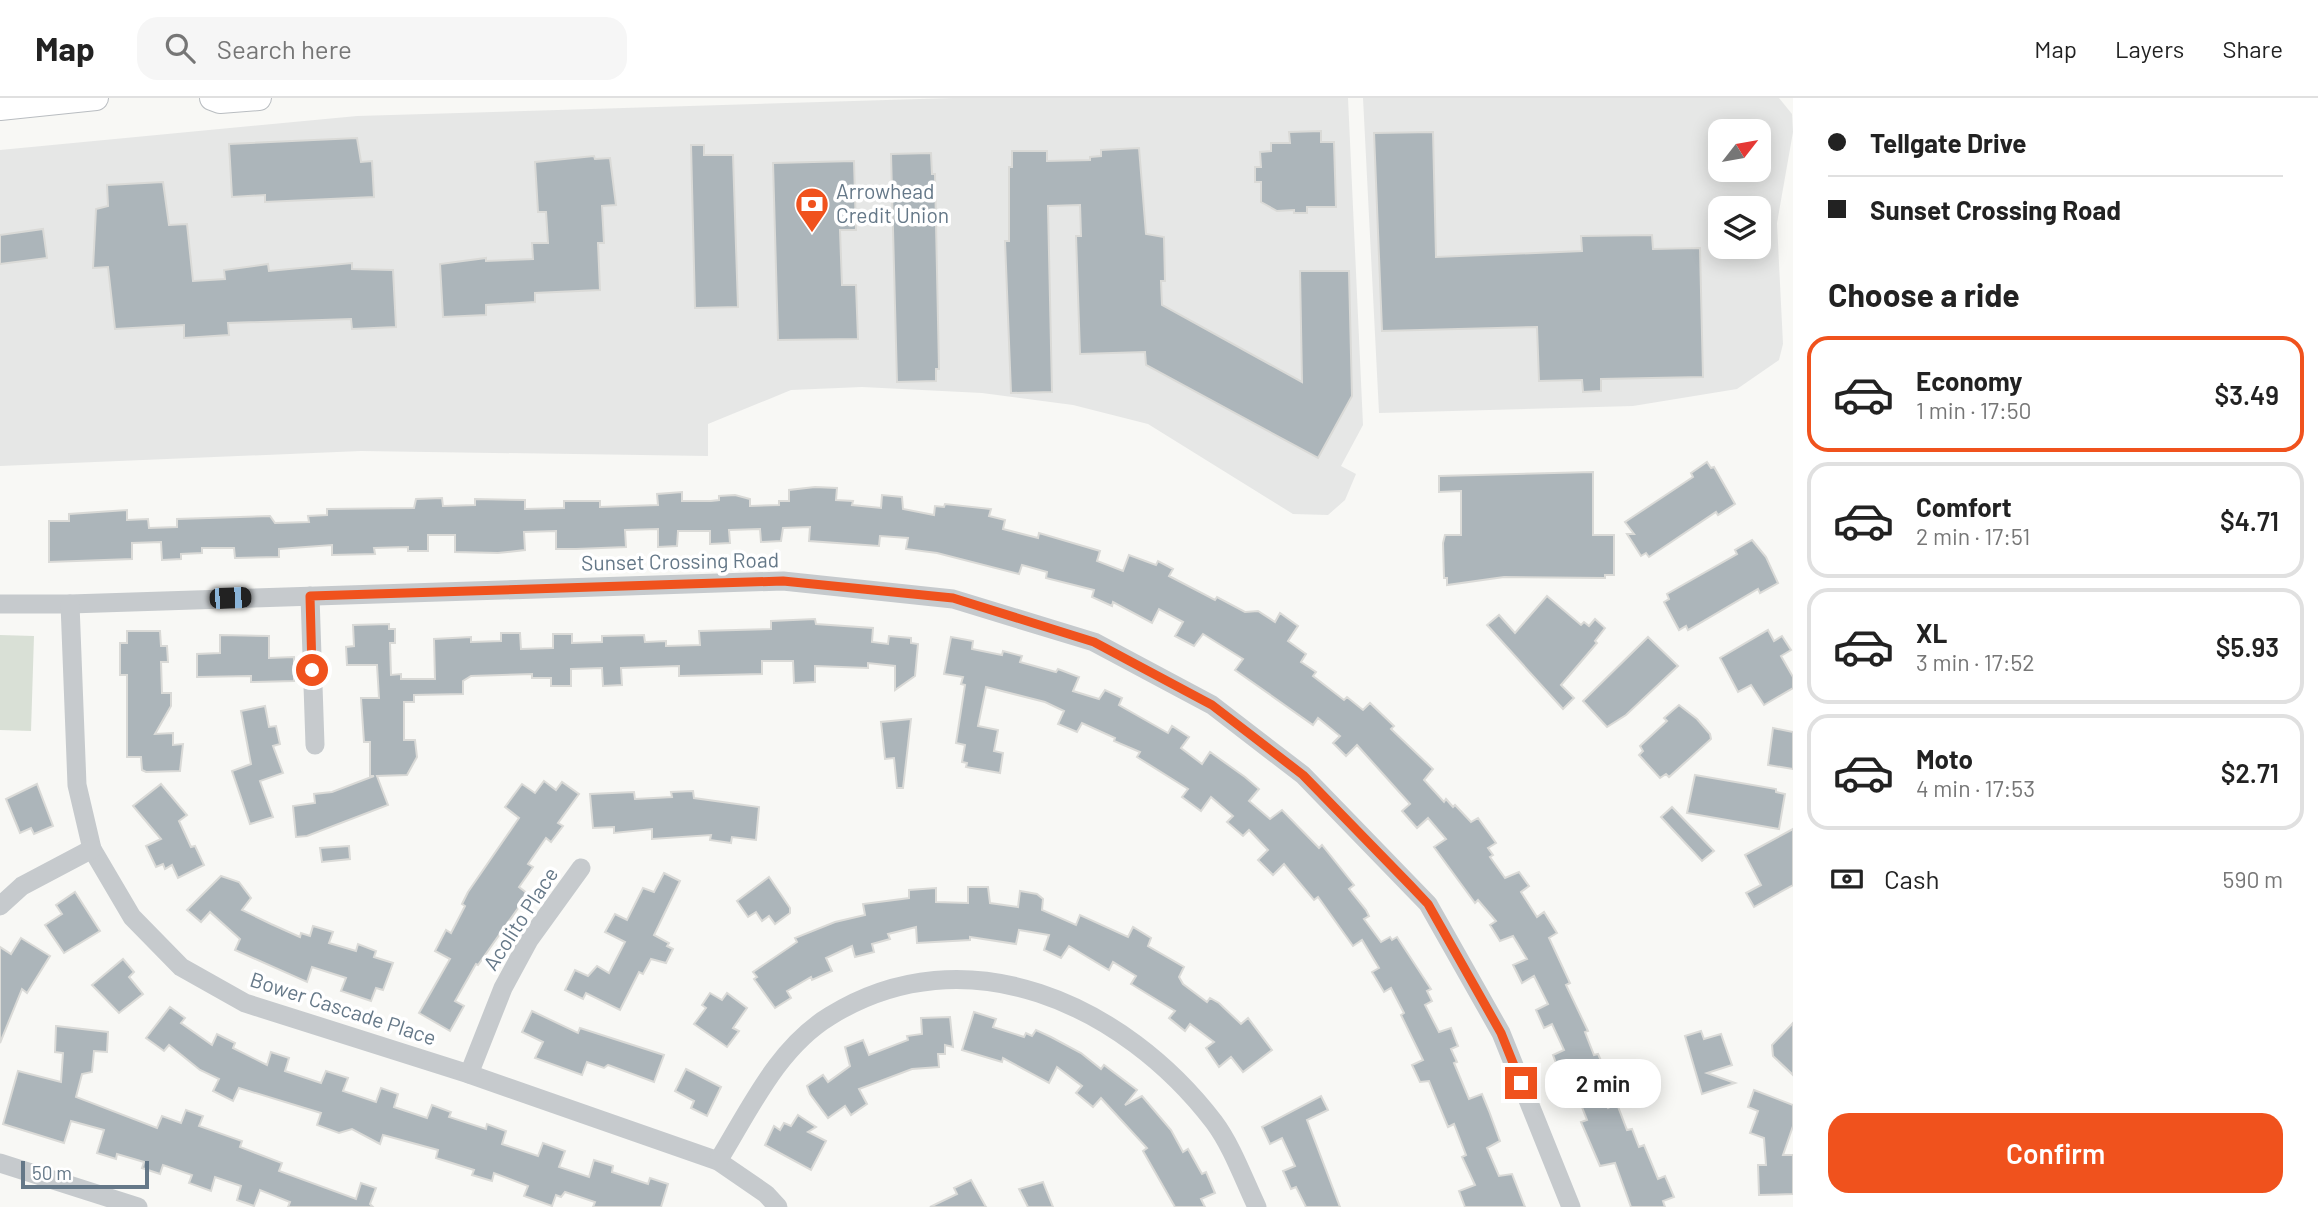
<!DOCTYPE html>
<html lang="en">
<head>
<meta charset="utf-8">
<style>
  :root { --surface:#fff; --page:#f6f6f6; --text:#222; --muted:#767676; --line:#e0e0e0; --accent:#f0521d }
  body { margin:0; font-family:Barlow,sans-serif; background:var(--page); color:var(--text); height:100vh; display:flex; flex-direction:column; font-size:26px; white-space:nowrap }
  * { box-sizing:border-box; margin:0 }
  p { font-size:23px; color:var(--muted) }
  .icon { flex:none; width:38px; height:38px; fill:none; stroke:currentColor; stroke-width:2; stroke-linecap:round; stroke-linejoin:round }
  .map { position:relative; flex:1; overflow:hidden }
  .side { display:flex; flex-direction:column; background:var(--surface); width:525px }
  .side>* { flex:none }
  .banner { display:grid; align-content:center; height:154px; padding:0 35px; background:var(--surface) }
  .needle { width:46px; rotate:59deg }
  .tools { position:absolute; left:1708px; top:21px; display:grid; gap:14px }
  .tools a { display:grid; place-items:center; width:63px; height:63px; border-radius:14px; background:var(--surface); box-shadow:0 4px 18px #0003; font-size:35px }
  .scale { position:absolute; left:21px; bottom:18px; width:128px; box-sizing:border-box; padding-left:7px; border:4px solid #657888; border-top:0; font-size:19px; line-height:24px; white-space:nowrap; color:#657888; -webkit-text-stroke:5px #fff; paint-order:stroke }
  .end { position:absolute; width:32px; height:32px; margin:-16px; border:9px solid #f0521d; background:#fff; box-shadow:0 0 0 4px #fff }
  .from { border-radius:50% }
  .bubble { position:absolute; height:49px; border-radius:21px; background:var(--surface); box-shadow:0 4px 18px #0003; font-size:23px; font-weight:600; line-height:49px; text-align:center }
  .car { position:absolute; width:21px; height:42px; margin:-21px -10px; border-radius:9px; box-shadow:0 0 5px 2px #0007; background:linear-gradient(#222 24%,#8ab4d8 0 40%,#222 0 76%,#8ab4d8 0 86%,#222 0) }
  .banner b { display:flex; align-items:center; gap:24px; height:66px; font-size:26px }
  .banner b+b { border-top:2px solid var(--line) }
  .banner i { width:18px; height:18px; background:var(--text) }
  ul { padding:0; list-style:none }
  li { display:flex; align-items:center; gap:21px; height:116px; margin:0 14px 10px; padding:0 21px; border:4px solid var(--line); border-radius:21px }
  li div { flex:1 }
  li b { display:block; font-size:26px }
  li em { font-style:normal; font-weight:600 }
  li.active { border-color:var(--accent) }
  li>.icon { width:63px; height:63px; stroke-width:1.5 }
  h2 { padding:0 35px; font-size:32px; line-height:84px }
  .pay { display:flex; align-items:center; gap:18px; height:77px; padding:0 35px; font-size:26px }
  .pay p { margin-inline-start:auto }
  .button { display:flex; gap:14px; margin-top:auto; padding:14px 35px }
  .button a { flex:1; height:80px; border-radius:21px; background:var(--accent); color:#fff; font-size:28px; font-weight:600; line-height:80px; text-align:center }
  header { display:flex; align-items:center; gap:42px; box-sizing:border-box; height:98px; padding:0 35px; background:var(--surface); border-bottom:2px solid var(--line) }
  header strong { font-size:33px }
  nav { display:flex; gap:38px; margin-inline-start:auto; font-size:24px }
  .search { width:490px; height:63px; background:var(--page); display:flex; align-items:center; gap:18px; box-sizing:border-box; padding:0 24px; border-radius:21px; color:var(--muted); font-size:26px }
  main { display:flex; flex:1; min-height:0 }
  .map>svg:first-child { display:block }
  .built { fill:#e6e7e6; fill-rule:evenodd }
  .green { fill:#d9e0d6 }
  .building { fill:#acb5ba; stroke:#dadad7; stroke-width:2 }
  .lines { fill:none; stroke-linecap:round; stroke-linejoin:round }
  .major-casing { stroke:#b9bdc1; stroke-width:26 }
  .minor { stroke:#c6cacd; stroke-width:19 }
  .major { stroke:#fff; stroke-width:24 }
  .route { stroke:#f0521d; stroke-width:9 }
  .labels { text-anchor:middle; stroke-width:7; stroke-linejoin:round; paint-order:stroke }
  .poi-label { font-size:21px; fill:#657888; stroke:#fff; text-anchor:start }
  .street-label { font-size:21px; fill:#657888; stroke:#fff }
</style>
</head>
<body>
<header>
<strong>Map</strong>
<div class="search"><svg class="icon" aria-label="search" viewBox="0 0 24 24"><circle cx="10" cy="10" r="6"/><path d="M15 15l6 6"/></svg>Search here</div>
<nav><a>Map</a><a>Layers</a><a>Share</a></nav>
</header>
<main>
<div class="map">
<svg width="1793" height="1109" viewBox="0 0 1793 1109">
  <rect width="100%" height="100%" fill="#f8f8f5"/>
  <!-- built -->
  <g class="built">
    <path d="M 953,0 L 1348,0 L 1363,327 L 1341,368 L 1356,376 L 1345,402 L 1328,417 L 1293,416 L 1148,326 L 1073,307 L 982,295 L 862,289 L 791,292 L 708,326 L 708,358 L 361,353 L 0,368 L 0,52 L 357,18 Z"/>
    <path d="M 1363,0 L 1779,0 L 1792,16 L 1793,34 L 1777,125 L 1783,246 L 1779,262 L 1737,291 L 1633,308 L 1379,315 ZM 1720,33 L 1759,33 L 1759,72 L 1720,72 ZM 1720,110 L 1759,110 L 1759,149 L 1720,149 Z"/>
  </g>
  <!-- green -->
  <path class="green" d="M 0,537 L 34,538 L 31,633 L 0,632 Z"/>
  <!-- building -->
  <g class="building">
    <path d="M 1321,33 L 1321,44 L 1334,44 L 1336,109 L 1307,109 L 1307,115 L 1294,115 L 1294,112 L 1277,113 L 1261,104 L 1261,84 L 1255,84 L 1255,69 L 1261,69 L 1260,54 L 1271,53 L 1271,45 L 1290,45 L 1289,34 Z"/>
    <path d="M 1433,34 L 1436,159 L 1582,153 L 1581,138 L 1652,137 L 1653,151 L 1700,150 L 1703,279 L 1601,281 L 1601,293 L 1583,294 L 1582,282 L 1539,283 L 1537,229 L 1382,233 L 1374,35 Z"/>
    <path d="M 357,40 L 361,64 L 372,63 L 374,99 L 265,104 L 265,97 L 232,99 L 229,46 Z"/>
    <path d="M 691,47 L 704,47 L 704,57 L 733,57 L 738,209 L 695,210 Z"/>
    <path d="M 1139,50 L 1146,136 L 1164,139 L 1165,183 L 1161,183 L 1162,207 L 1302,284 L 1300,173 L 1349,173 L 1352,298 L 1318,360 L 1146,267 L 1145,254 L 1080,256 L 1076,138 L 1081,138 L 1080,107 L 1048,108 L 1052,294 L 1011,295 L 1005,143 L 1009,143 L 1009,69 L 1012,69 L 1012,53 L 1047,53 L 1047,63 L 1090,62 L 1090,59 L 1101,58 L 1101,52 Z"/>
    <path d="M 931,55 L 932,76 L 935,76 L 939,271 L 936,271 L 936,283 L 897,284 L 891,56 Z"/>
    <path d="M 594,58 L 595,61 L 610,60 L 616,107 L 602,108 L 604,145 L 598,145 L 600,192 L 535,195 L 535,204 L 486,207 L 486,217 L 443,219 L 440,166 L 486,160 L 486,163 L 533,161 L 532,145 L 548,145 L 546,114 L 538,114 L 535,64 Z"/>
    <path d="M 854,63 L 856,132 L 840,132 L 842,187 L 856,187 L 858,241 L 778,242 L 773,65 Z"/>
    <path d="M 163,84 L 169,127 L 187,126 L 193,183 L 225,181 L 224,172 L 268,166 L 269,173 L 352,165 L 352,171 L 393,172 L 396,229 L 352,231 L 351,221 L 228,225 L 229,237 L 184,240 L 184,227 L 115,231 L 108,169 L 93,170 L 96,111 L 108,108 L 107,87 Z"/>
    <path d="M 43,131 L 47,160 L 0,166 L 0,137 Z"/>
    <path d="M 1707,364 L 1711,370 L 1714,369 L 1735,406 L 1718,417 L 1716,414 L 1649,459 L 1646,455 L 1641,458 L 1627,436 L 1634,436 L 1625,424 L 1693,379 L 1691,375 Z"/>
    <path d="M 1593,374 L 1593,437 L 1614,437 L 1614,477 L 1605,477 L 1605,480 L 1504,479 L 1447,487 L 1447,480 L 1444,480 L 1443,445 L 1445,437 L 1461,437 L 1461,393 L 1439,394 L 1439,378 Z"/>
    <path d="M 815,389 L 837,390 L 836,402 L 853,403 L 852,407 L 881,410 L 882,397 L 902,399 L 903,411 L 934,417 L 935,408 L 944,409 L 945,406 L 991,411 L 989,418 L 1005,422 L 1003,431 L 1038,440 L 1039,435 L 1100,453 L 1097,463 L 1123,473 L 1129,457 L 1156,467 L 1158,463 L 1173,471 L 1169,478 L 1215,502 L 1217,499 L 1245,514 L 1258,513 L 1275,524 L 1280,515 L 1298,528 L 1288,543 L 1306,556 L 1301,564 L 1316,574 L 1313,578 L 1344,602 L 1347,599 L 1363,612 L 1370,605 L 1394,628 L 1391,631 L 1433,671 L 1424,682 L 1444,704 L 1446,701 L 1453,709 L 1455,707 L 1471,724 L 1478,720 L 1496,745 L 1488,750 L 1493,757 L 1490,759 L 1505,780 L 1519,774 L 1529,788 L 1521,794 L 1537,819 L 1544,814 L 1557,835 L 1549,840 L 1570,885 L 1566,887 L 1588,933 L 1585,934 L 1594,957 L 1598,956 L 1603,967 L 1639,966 L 1598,984 L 1608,1010 L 1617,1006 L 1627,1032 L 1632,1031 L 1639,1049 L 1644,1047 L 1658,1081 L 1665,1078 L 1674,1099 L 1663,1103 L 1665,1109 L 1631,1109 L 1615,1065 L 1600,1068 L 1581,1024 L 1587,1022 L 1578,999 L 1586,996 L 1576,971 L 1561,978 L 1553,957 L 1564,952 L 1552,926 L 1544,930 L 1536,912 L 1548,906 L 1534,878 L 1522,885 L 1513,867 L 1527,861 L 1513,838 L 1500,843 L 1490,827 L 1496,823 L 1478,802 L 1475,805 L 1434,749 L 1446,741 L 1428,720 L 1417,730 L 1402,713 L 1410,706 L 1357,647 L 1346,658 L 1333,645 L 1340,638 L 1318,620 L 1313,627 L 1235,572 L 1243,561 L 1203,536 L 1194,548 L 1175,538 L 1183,524 L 1159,511 L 1152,525 L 1113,504 L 1112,508 L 1092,499 L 1094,492 L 1046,480 L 1047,474 L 1022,467 L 1019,476 L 937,455 L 906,451 L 908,440 L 880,438 L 879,448 L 809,443 L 810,429 L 783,430 L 781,443 L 761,444 L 760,431 L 729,432 L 730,445 L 710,446 L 710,433 L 678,433 L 677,448 L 658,449 L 658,431 L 625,432 L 626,449 L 576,451 L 556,451 L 556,433 L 524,434 L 525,452 L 498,455 L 455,454 L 455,437 L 428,437 L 428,453 L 408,453 L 408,449 L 374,450 L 375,456 L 332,457 L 332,447 L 279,451 L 279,459 L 235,460 L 234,450 L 202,450 L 202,455 L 181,456 L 181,461 L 162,462 L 161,444 L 132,445 L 132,461 L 49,464 L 49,423 L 69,423 L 69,416 L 127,412 L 127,422 L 148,421 L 149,430 L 177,429 L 177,421 L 270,418 L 275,425 L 309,424 L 308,418 L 327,417 L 327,411 L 414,410 L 416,401 L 442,400 L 443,408 L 475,407 L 475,401 L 525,402 L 525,411 L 564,410 L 564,403 L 600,403 L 600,409 L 658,407 L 657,396 L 682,394 L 682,403 L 711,403 L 719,402 L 719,398 L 735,397 L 750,401 L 750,408 L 779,407 L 779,403 L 789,403 L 789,392 Z"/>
    <path d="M 1752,442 L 1766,459 L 1778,485 L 1760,495 L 1758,491 L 1688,532 L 1686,528 L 1679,532 L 1664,504 L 1669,501 L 1667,496 L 1737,456 L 1735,452 Z"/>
    <path d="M 1547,498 L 1581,527 L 1584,524 L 1589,528 L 1595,521 L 1605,530 L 1595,543 L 1597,545 L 1561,587 L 1574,600 L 1563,611 L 1487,527 L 1499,517 L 1515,535 Z"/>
    <path d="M 815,521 L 816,526 L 873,530 L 872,544 L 888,546 L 889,538 L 911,540 L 911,545 L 918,546 L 915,578 L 895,592 L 895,568 L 868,565 L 868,570 L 815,568 L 815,584 L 794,585 L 793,563 L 762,563 L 762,576 L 679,578 L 679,568 L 621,570 L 622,587 L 603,588 L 602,570 L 571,571 L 571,588 L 551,588 L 551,580 L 532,580 L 532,576 L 471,578 L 463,583 L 463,596 L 414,597 L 414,604 L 404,604 L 404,642 L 415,642 L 417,659 L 407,677 L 377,678 L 388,707 L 307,738 L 296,739 L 293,708 L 315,705 L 314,696 L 332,694 L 374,678 L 370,678 L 370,644 L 364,644 L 361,600 L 379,600 L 377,567 L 347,567 L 346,549 L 354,548 L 353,527 L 389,526 L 389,531 L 395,531 L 395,545 L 390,545 L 391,577 L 401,576 L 401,581 L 435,581 L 434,541 L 471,539 L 471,544 L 501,543 L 501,535 L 520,535 L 521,551 L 553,550 L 553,536 L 572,536 L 572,545 L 602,544 L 602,538 L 644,537 L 645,544 L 666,543 L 666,548 L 700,547 L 699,533 L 771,531 L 771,523 Z"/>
    <path d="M 1768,532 L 1774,543 L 1782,538 L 1791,552 L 1781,558 L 1793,579 L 1793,590 L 1764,607 L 1751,587 L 1738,594 L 1720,560 Z"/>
    <path d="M 127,533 L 160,533 L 161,548 L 167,548 L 168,564 L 161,564 L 162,595 L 171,595 L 171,608 L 155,636 L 173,635 L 173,647 L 183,646 L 180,673 L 146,674 L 142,672 L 141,659 L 127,659 L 127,577 L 120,577 L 120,545 L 127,545 Z"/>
    <path d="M 220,537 L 269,538 L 269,560 L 294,559 L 294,583 L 251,584 L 251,578 L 197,579 L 197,556 L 220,555 Z"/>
    <path d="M 951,539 L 973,543 L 972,551 L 1002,557 L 1003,553 L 1022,558 L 1020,564 L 1056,574 L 1058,571 L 1079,579 L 1073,593 L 1099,601 L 1105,592 L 1122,600 L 1119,607 L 1168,635 L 1172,628 L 1189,639 L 1181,650 L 1202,666 L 1210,654 L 1245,679 L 1259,691 L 1249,703 L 1270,721 L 1282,712 L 1319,750 L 1322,747 L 1354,787 L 1349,791 L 1366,812 L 1369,818 L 1364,821 L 1381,844 L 1390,839 L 1392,842 L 1397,839 L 1431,891 L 1427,893 L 1432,903 L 1425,907 L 1439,934 L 1451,930 L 1458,948 L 1451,951 L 1457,964 L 1454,965 L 1469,1001 L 1482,996 L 1489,1013 L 1500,1043 L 1487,1050 L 1499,1078 L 1512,1076 L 1525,1109 L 1465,1109 L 1459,1093 L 1475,1087 L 1462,1059 L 1466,1057 L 1454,1026 L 1448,1029 L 1429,983 L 1420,984 L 1412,967 L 1423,962 L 1401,917 L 1404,915 L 1391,890 L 1384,894 L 1372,874 L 1379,870 L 1362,842 L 1353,848 L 1318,799 L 1314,802 L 1284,766 L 1273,777 L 1258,762 L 1268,752 L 1249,732 L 1243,738 L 1227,724 L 1233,718 L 1211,699 L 1201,713 L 1182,699 L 1188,691 L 1137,659 L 1140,654 L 1114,643 L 1115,640 L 1082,625 L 1077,634 L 1058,626 L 1064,613 L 1045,604 L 986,589 L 978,628 L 998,632 L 994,653 L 1003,655 L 1000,675 L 966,669 L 967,665 L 962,664 L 965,647 L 956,645 L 965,587 L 961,586 L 963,579 L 944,576 Z"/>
    <path d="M 1648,539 L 1678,568 L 1626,617 L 1607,629 L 1583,603 Z"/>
    <path d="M 1679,607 L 1697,621 L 1710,636 L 1711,641 L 1669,679 L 1666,676 L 1660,680 L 1639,657 L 1643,653 L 1640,648 L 1667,623 L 1664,620 Z"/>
    <path d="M 265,608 L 269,629 L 276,628 L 280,646 L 273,648 L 283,675 L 260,683 L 273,719 L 250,726 L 232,673 L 251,666 L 241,613 Z"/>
    <path d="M 911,621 L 903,690 L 897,690 L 894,660 L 885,661 L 881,624 Z"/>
    <path d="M 1773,630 L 1793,634 L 1793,671 L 1768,667 Z"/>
    <path d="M 1695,677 L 1776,691 L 1776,694 L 1785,696 L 1779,731 L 1687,715 Z"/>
    <path d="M 544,683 L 556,692 L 562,684 L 579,696 L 558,725 L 563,728 L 551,744 L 546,740 L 528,766 L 533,769 L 519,789 L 528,796 L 478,867 L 476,866 L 455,903 L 464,908 L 450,933 L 419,915 L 450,861 L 435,853 L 446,832 L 451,835 L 465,808 L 462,806 L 468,794 L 519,720 L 505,709 L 522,686 L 535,695 Z"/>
    <path d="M 37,686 L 53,728 L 34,736 L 31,730 L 20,735 L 6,701 Z"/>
    <path d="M 161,686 L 187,717 L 179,723 L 191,749 L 195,748 L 204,767 L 178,780 L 172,767 L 165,771 L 163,766 L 156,769 L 146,748 L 161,741 L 133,708 Z"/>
    <path d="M 693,693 L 694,700 L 759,709 L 756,742 L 732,739 L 731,745 L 710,742 L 711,737 L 652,741 L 652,731 L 614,735 L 614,729 L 593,730 L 590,696 L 634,694 L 635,701 L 672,699 L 671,694 Z"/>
    <path d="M 1672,709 L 1714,753 L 1702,763 L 1661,719 Z"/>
    <path d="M 1793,731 L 1793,787 L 1754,809 L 1746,795 L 1761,787 L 1745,757 Z"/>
    <path d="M 349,748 L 350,761 L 322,764 L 320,750 Z"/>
    <path d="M 664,775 L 680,783 L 654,837 L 669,845 L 667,848 L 673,851 L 666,865 L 651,861 L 643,876 L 639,874 L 620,912 L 586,895 L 583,901 L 565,892 L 575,872 L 588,878 L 597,868 L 609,875 L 625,844 L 605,834 L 615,816 L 627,822 L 643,790 L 654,794 Z"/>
    <path d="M 221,778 L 239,784 L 251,800 L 242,812 L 271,826 L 300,839 L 301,835 L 310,838 L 313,828 L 333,834 L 329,845 L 356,853 L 358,846 L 376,853 L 374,859 L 393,865 L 383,892 L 376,890 L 371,903 L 341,893 L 346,880 L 312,869 L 307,884 L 235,852 L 240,841 L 210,814 L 201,824 L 187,812 Z"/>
    <path d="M 769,779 L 790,810 L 790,815 L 775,826 L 769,818 L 762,823 L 756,814 L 748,819 L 737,803 Z"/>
    <path d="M 968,789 L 988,789 L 990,805 L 1018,809 L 1020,793 L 1037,796 L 1043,801 L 1042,812 L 1076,827 L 1080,817 L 1128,839 L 1133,829 L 1151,840 L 1148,848 L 1184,869 L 1179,879 L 1183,886 L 1207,904 L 1210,900 L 1219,905 L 1241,926 L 1248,920 L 1272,952 L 1243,974 L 1231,959 L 1219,969 L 1206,950 L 1214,944 L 1190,926 L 1185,933 L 1169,920 L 1175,913 L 1131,886 L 1136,878 L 1113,864 L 1109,872 L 1069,848 L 1061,860 L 1044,852 L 1049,837 L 1019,832 L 1016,846 L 970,839 L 970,842 L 917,845 L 916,829 L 888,836 L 890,841 L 872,846 L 874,854 L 855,859 L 852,848 L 826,860 L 832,873 L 812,882 L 811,879 L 787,893 L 791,900 L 775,910 L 754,881 L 757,879 L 753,874 L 797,844 L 795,840 L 835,824 L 865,817 L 863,806 L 909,800 L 909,792 L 936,790 L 936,804 L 968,805 Z"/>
    <path d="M 75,794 L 100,833 L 64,855 L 45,827 L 62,816 L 56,807 Z"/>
    <path d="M 21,840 L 50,858 L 27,895 L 22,891 L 0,945 L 0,849 L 11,856 Z"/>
    <path d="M 123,861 L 134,874 L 129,879 L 143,896 L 119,915 L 92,887 Z"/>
    <path d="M 710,895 L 722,902 L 727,895 L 747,910 L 733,930 L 739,933 L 727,949 L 694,926 L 706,910 L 702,907 Z"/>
    <path d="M 170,909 L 185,920 L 181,925 L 212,947 L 217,936 L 235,945 L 233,950 L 267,967 L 271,954 L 289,960 L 285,973 L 321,985 L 326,973 L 348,980 L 343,993 L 376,1004 L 381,990 L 398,996 L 394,1009 L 427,1020 L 432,1007 L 451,1014 L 449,1019 L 486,1031 L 487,1026 L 506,1033 L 502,1046 L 538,1058 L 543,1045 L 565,1053 L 559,1069 L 589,1079 L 594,1062 L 613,1068 L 612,1074 L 648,1086 L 650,1080 L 668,1086 L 661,1109 L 593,1109 L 595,1104 L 565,1094 L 561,1099 L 556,1097 L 552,1108 L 524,1098 L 528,1088 L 494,1075 L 492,1083 L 472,1077 L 474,1072 L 436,1060 L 438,1052 L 383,1037 L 380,1046 L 352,1031 L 339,1035 L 317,1027 L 321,1015 L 239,990 L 233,1003 L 213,993 L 219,981 L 200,972 L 169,947 L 164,953 L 146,940 Z"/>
    <path d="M 532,913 L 578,935 L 580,930 L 664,957 L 654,984 L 608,967 L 604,970 L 587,964 L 582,977 L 535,960 L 543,944 L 522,934 Z"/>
    <path d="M 974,914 L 996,921 L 993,929 L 1024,939 L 1026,935 L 1032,938 L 1036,932 L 1051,939 L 1081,955 L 1101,971 L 1104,967 L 1137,992 L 1125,1007 L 1142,998 L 1171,1032 L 1183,1054 L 1188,1051 L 1202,1076 L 1206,1074 L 1215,1095 L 1201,1101 L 1205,1109 L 1175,1109 L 1143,1053 L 1147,1050 L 1101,1000 L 1093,1009 L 1076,995 L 1082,988 L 1057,969 L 1049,985 L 1003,960 L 1002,964 L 962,952 Z"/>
    <path d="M 950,919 L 953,949 L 945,947 L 945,956 L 938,956 L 939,969 L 912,971 L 859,991 L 867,1006 L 851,1017 L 845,1008 L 828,1020 L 810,996 L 807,988 L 823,977 L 828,984 L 850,968 L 845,949 L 863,942 L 869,957 L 908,942 L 907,938 L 922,936 L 921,920 Z"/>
    <path d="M 1793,925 L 1793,977 L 1773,958 L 1772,947 Z"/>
    <path d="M 56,928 L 108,934 L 107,954 L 94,953 L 92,974 L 82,976 L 76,999 L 157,1030 L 162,1018 L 181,1025 L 186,1012 L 203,1018 L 199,1028 L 242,1043 L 240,1049 L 282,1065 L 279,1073 L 356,1101 L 361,1085 L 376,1090 L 370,1106 L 373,1109 L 288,1109 L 290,1104 L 260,1092 L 254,1108 L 237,1102 L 241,1088 L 215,1079 L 211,1093 L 189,1085 L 192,1077 L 163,1067 L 160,1076 L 142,1070 L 144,1064 L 117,1056 L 116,1061 L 97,1055 L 104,1032 L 71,1023 L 64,1045 L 3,1026 L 18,973 L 61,984 L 63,955 L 55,954 Z"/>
    <path d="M 1701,933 L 1704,941 L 1721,936 L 1732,967 L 1707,975 L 1735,985 L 1702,996 L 1685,938 Z"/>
    <path d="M 686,971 L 721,989 L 707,1018 L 691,1010 L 694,1003 L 675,993 Z"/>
    <path d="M 1754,992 L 1793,1007 L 1793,1028 L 1783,1057 L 1793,1057 L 1793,1096 L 1759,1097 L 1758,1067 L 1766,1067 L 1764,1040 L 1750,1035 L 1758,1013 L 1748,1009 Z"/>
    <path d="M 1321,998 L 1328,1012 L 1307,1022 L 1340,1109 L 1306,1109 L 1296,1089 L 1291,1091 L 1283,1073 L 1295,1068 L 1282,1040 L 1270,1046 L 1262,1029 Z"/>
    <path d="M 798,1017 L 816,1029 L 808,1034 L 826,1043 L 811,1072 L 765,1047 L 774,1028 L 780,1032 L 784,1025 L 791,1028 Z"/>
    <path d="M 971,1082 L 986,1109 L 930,1109 L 957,1096 L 954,1090 Z"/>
    <path d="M 1043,1084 L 1053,1109 L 1028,1109 L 1019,1091 Z"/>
  </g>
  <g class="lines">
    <!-- major casing -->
    <g class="major-casing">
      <g id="major">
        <path d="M 212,0 L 220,3 L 259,0"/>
        <path d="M 0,10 L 96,0"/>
      </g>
    </g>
    <!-- minor -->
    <g class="minor">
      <path d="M 310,498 L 315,647"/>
      <path d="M 0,506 L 70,506 L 783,483 L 953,501 L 1094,544 L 1212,607 L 1303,677 L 1428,806 L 1501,935 L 1571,1109"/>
      <path d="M 70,506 L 77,687 L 92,751 L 132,819 L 181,869 L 245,905 L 469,976 L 718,1063 L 766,1096 L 778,1109"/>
      <path d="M 0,808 L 22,788 L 92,751"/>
      <path d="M 469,976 L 503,890 L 529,842 L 581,770"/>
      <path d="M 718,1063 C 749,1013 777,950 830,918 C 966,834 1124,906 1214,1024 C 1232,1048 1244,1082 1257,1109"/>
      <path d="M 0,1065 L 138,1109"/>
    </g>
    <!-- major -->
    <use href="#major" class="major"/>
  </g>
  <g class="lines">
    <!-- route -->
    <path class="route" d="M 312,572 L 310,498 L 783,483 L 953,500 L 1094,544 L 1212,607 L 1303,677 L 1410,787 L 1428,806 L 1501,935 L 1521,985"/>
  </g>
  <!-- icons -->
  <defs>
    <g id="bank-pin" transform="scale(1.75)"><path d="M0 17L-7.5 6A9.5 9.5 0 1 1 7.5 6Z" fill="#f0521d" stroke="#fff"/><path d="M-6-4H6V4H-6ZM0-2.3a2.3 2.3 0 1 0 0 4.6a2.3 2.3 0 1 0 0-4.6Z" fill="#fff"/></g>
  </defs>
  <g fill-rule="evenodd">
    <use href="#bank-pin" x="812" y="106"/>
  </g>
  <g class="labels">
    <!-- poi labels -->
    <g class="poi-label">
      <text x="836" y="101">Arrowhead<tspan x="836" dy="24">Credit Union</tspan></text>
    </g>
    <!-- street labels -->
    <g class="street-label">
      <text transform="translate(680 464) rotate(-1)" y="7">Sunset Crossing Road</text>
      <text transform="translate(521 821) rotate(-57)" y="7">Acolito Place</text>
      <text transform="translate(343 911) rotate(18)" y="7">Bower Cascade Place</text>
    </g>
  </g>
</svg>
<div class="tools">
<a><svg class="needle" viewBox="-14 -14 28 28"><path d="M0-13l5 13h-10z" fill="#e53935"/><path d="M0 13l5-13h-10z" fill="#767676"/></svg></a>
<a><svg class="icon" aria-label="layers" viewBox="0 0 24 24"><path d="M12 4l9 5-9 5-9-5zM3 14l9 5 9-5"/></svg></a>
</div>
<div class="scale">50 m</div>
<i class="end from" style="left:312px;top:572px"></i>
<i class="end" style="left:1521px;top:985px"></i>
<div class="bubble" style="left:1545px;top:961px;width:116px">2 min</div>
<i class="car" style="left:230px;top:500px;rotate:88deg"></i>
</div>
<section class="side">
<div class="banner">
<b><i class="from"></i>Tellgate Drive</b>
<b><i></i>Sunset Crossing Road</b>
</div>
<h2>Choose a ride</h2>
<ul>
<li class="active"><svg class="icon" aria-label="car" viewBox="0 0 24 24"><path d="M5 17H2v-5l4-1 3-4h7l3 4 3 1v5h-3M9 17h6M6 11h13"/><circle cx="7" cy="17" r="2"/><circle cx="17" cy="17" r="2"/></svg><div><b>Economy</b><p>1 min · 17:50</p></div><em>$3.49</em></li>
<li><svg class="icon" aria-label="car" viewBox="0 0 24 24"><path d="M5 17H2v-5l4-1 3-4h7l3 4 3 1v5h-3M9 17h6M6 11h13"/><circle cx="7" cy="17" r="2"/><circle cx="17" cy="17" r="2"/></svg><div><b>Comfort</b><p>2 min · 17:51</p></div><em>$4.71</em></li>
<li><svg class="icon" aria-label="car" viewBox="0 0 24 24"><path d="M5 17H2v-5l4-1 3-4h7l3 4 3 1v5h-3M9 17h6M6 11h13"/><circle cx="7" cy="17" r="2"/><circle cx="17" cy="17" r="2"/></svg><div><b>XL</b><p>3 min · 17:52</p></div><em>$5.93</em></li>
<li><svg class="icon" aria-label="car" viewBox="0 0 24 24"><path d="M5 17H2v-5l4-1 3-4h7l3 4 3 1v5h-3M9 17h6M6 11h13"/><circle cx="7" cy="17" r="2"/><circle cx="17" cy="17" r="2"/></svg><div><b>Moto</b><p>4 min · 17:53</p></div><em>$2.71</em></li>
</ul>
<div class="pay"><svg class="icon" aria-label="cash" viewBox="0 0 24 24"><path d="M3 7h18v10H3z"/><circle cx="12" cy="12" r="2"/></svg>Cash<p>590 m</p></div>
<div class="button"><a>Confirm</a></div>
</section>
</main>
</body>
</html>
